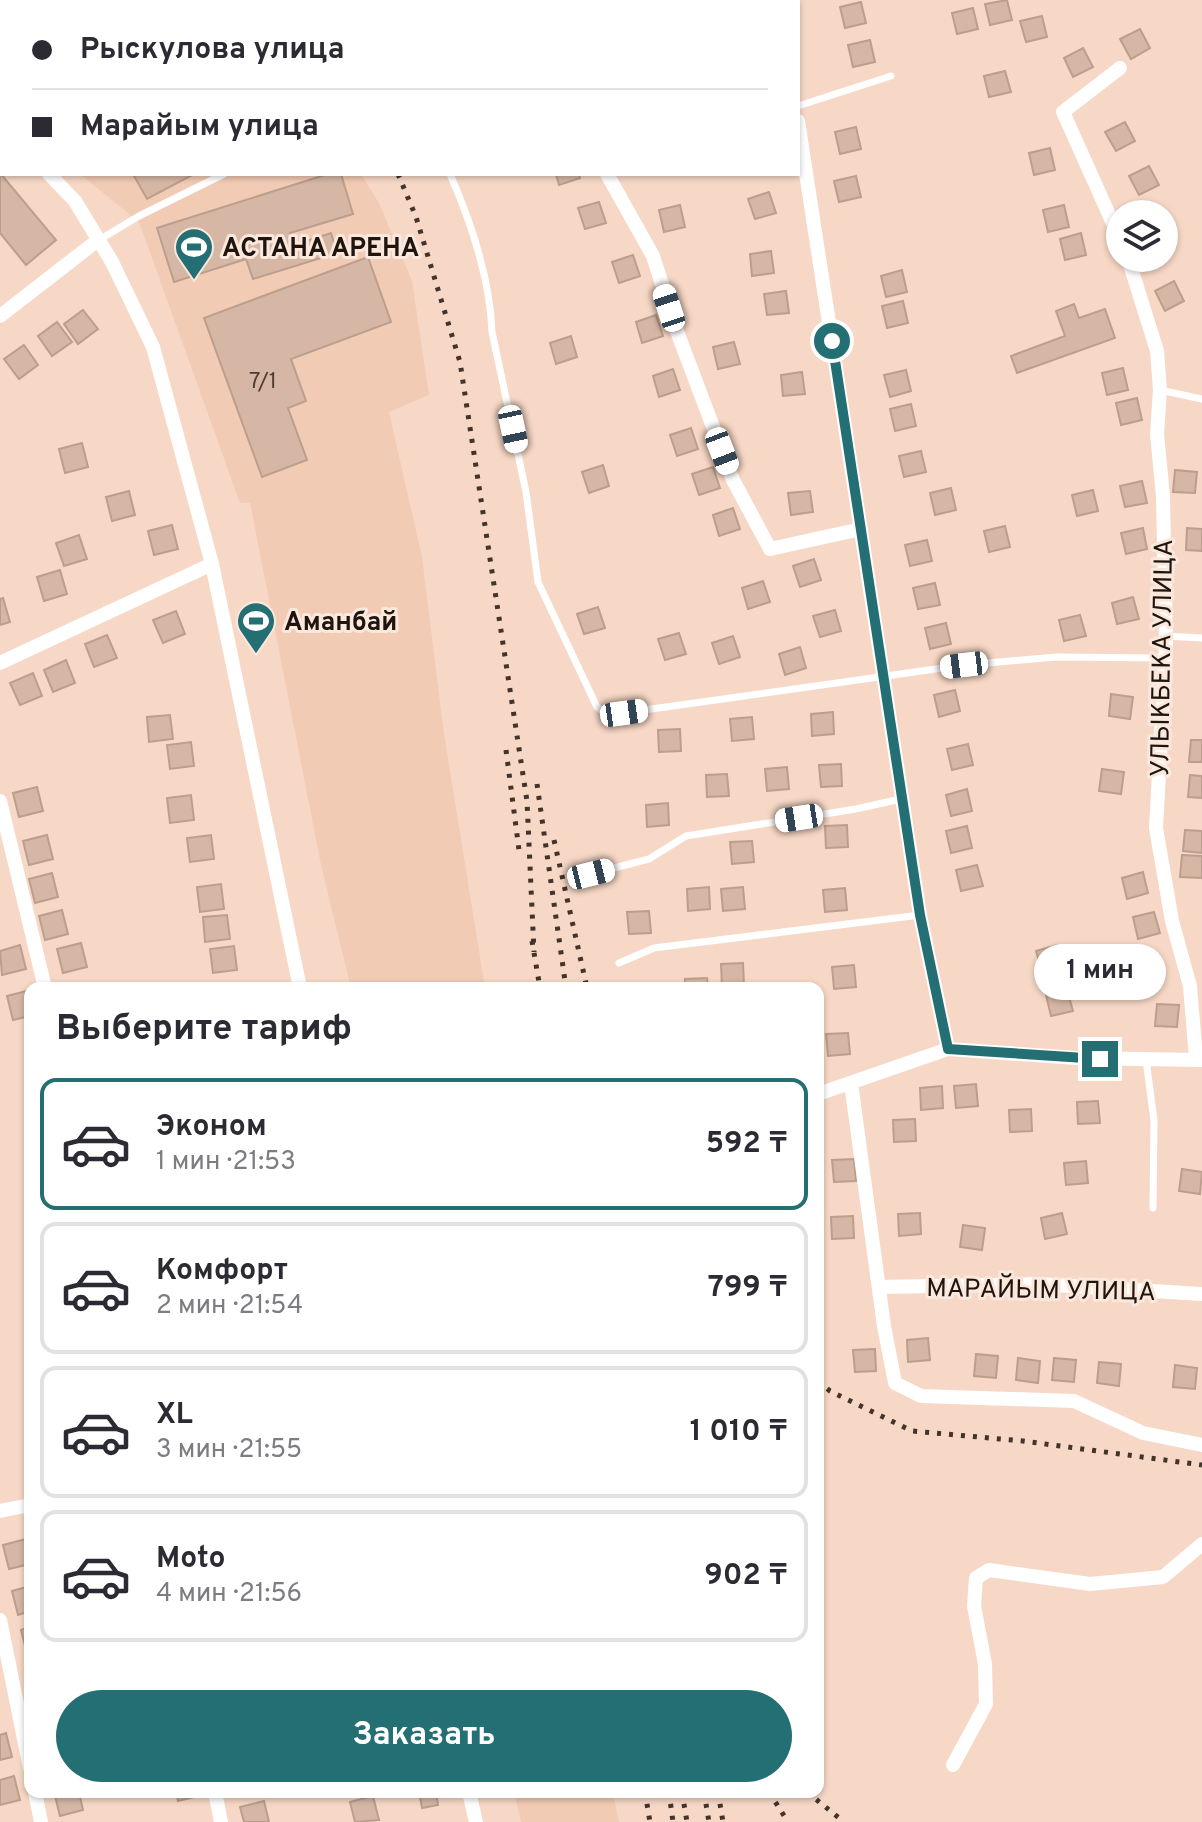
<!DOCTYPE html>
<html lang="ru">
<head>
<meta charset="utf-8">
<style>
  :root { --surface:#fff; --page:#f7f7f7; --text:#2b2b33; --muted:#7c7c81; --line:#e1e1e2; --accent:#246f74 }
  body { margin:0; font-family:Overpass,sans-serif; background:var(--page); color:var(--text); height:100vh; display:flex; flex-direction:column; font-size:30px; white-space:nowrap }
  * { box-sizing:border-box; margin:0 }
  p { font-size:26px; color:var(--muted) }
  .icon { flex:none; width:44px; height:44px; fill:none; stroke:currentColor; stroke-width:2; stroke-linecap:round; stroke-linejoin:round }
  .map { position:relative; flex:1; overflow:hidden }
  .side { position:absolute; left:24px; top:982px; width:800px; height:816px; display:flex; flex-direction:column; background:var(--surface); border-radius:16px; box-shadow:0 2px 6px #0004 }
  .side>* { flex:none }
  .guide { position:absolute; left:0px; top:0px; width:800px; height:176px; box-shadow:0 2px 6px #0004; display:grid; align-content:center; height:176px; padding:0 32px; background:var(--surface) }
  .tools { position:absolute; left:1106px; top:200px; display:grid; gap:16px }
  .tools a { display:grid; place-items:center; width:72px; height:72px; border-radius:50%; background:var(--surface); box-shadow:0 2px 6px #0004; font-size:40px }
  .end { position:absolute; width:36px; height:36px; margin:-18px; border:10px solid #246f74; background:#fff; box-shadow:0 0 0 4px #fff }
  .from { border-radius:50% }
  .bubble { position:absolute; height:56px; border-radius:28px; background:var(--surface); box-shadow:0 2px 6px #0004; font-size:26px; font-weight:700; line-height:56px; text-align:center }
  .car { position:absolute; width:24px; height:48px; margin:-24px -12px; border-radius:10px; box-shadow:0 0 6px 2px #0007; background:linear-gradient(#fff 24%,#345 0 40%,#fff 0 76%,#345 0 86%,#fff 0) }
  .guide b { display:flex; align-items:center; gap:28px; height:76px; font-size:30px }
  .guide b+b { border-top:2px solid var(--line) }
  .guide i { width:20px; height:20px; background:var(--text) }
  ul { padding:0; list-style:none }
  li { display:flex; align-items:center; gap:24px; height:132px; margin:0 16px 12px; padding:0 16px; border:4px solid var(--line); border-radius:16px }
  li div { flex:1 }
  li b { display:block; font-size:30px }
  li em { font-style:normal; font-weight:700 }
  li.current { border-color:var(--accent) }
  li>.icon { width:72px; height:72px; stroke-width:1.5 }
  h2 { padding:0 32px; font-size:36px; line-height:96px }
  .primary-button { display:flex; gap:16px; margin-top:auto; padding:16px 32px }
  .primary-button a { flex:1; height:92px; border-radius:48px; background:var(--accent); color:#fff; font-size:32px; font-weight:700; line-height:92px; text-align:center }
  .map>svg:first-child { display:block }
  .built { fill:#f2cbb5 }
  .building { fill:#d6b7a6; stroke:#bc9e8d; stroke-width:2 }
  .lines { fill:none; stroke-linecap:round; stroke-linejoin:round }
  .service { stroke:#fff; stroke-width:7 }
  .minor { stroke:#fff; stroke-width:14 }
  .rail { stroke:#42332b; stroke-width:5; stroke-dasharray:4 8; stroke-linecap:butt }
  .route { stroke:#246f74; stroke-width:10 }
  .labels { text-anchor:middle; stroke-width:6; stroke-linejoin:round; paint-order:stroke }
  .number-label { font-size:22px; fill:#4d3d34 }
  .poi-label { font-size:26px; font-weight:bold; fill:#1f140e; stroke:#fbe8dd; text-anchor:start }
  .street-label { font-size:26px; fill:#1f140e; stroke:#fbe8dd }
</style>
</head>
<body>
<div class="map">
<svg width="1202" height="1822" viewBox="0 0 1202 1822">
  <rect width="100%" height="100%" fill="#f7d8c6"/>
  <!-- built -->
  <g class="built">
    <path d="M 80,174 L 361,174 L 379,203 L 412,281 L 429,395 L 389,412 L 422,557 L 443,727 L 485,988 L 351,988 L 321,865 L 250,503 L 240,503 L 139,222 Z"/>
    <path d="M 514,1792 L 613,1792 L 619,1822 L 521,1822 Z"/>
  </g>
  <!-- building -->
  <g class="building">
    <path d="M 97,0 L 216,0 L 217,2 L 98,2 Z"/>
    <path d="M 1007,0 L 1012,20 L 990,25 L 985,4 Z"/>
    <path d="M 861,2 L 866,23 L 845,28 L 840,7 Z"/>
    <path d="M 973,8 L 978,29 L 957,34 L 952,13 Z"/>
    <path d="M 1042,16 L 1047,37 L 1026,42 L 1020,21 Z"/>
    <path d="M 1140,29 L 1150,48 L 1131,59 L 1120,39 Z"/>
    <path d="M 870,40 L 875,62 L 853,67 L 848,45 Z"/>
    <path d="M 1083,48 L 1093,67 L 1073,77 L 1064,58 Z"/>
    <path d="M 1005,71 L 1011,92 L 989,97 L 984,76 Z"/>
    <path d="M 1125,122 L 1135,141 L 1116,151 L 1105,132 Z"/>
    <path d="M 856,127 L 861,149 L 840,154 L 835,132 Z"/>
    <path d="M 1050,148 L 1055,170 L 1034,175 L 1029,153 Z"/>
    <path d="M 1149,166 L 1159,185 L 1139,195 L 1129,176 Z"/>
    <path d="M 0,173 L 56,240 L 26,265 L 0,233 Z"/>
    <path d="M 133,174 L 194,174 L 147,199 Z"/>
    <path d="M 328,174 L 341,174 L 353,214 L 290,233 L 294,245 L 331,233 L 337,253 L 253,279 L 246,259 L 174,282 L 157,228 Z"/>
    <path d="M 556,174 L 579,174 L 580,178 L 559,185 Z"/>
    <path d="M 856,176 L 861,197 L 839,202 L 834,181 Z"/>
    <path d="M 769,192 L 776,213 L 755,219 L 748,199 Z"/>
    <path d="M 599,202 L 606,223 L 585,229 L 578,208 Z"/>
    <path d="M 680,205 L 685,227 L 664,232 L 659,210 Z"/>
    <path d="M 1064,205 L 1069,227 L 1048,232 L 1043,210 Z"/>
    <path d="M 1081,233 L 1086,255 L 1065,260 L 1060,239 Z"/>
    <path d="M 771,251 L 774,273 L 752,276 L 750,254 Z"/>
    <path d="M 633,255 L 640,276 L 619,283 L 612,262 Z"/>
    <path d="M 368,257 L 391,322 L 291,359 L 306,401 L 288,408 L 307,460 L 262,477 L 204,318 Z"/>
    <path d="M 902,270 L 907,292 L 886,297 L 881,276 Z"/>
    <path d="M 1174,281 L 1184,301 L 1165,311 L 1155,291 Z"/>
    <path d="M 786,291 L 789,313 L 767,315 L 764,294 Z"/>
    <path d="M 903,301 L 908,323 L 887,328 L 882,306 Z"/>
    <path d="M 1074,304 L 1079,318 L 1105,309 L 1115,338 L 1017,373 L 1011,356 L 1065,336 L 1056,311 Z"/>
    <path d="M 83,310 L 98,329 L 78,344 L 64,324 Z"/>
    <path d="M 656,315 L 663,336 L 642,343 L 636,322 Z"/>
    <path d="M 57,322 L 72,342 L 52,356 L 38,336 Z"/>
    <path d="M 571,336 L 577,357 L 556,364 L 550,343 Z"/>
    <path d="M 734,342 L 740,364 L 718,369 L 713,347 Z"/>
    <path d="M 24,345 L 38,365 L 19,379 L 4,359 Z"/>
    <path d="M 1123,368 L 1128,390 L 1107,395 L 1102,373 Z"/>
    <path d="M 673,369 L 680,390 L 659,397 L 653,376 Z"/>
    <path d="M 906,370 L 911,391 L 890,397 L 884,375 Z"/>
    <path d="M 802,372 L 805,394 L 783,396 L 781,375 Z"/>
    <path d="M 1137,398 L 1142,420 L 1121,425 L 1116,403 Z"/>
    <path d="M 911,404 L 916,426 L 895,431 L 890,409 Z"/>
    <path d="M 691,428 L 698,449 L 677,456 L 670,435 Z"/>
    <path d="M 82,443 L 88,467 L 65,473 L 59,449 Z"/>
    <path d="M 921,451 L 926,472 L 904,477 L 899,456 Z"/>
    <path d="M 603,465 L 609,486 L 589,493 L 582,472 Z"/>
    <path d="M 713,467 L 720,488 L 699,495 L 692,474 Z"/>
    <path d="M 1175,470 L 1197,472 L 1195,493 L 1173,492 Z"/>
    <path d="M 1142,481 L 1147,503 L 1125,507 L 1120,486 Z"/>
    <path d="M 951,488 L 956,510 L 935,515 L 930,493 Z"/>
    <path d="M 1093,490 L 1098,511 L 1077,516 L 1072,495 Z"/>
    <path d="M 129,491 L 135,515 L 112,521 L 106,497 Z"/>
    <path d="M 810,491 L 813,512 L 791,515 L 788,493 Z"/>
    <path d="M 733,508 L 740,529 L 719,536 L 713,515 Z"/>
    <path d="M 172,525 L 178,549 L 154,555 L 148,531 Z"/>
    <path d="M 1005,526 L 1010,547 L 989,552 L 984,531 Z"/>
    <path d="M 1143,528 L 1147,549 L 1126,554 L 1121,533 Z"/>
    <path d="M 1187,528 L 1202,529 L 1202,551 L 1186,550 Z"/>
    <path d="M 79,535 L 87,559 L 64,566 L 56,543 Z"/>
    <path d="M 927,540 L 932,561 L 910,566 L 905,545 Z"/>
    <path d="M 814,559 L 821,580 L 800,587 L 793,566 Z"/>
    <path d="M 60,570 L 67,594 L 44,601 L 37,577 Z"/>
    <path d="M 763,581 L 770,602 L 748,609 L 742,588 Z"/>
    <path d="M 935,583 L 940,605 L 918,609 L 913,588 Z"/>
    <path d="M 1133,597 L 1139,619 L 1117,624 L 1112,603 Z"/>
    <path d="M 3,598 L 10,622 L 0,625 L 0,599 Z"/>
    <path d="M 598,607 L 605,628 L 584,634 L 577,614 Z"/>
    <path d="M 835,610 L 841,631 L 820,637 L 813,616 Z"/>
    <path d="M 176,611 L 185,634 L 163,643 L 153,620 Z"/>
    <path d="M 1080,615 L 1086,636 L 1064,641 L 1059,620 Z"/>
    <path d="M 946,623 L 951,644 L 930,649 L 925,628 Z"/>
    <path d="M 679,633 L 686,654 L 665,660 L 658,639 Z"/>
    <path d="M 107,635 L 117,658 L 94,667 L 85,644 Z"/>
    <path d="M 733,636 L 740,657 L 719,664 L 712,643 Z"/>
    <path d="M 800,647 L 806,668 L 785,675 L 779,654 Z"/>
    <path d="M 66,660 L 75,683 L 53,692 L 44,670 Z"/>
    <path d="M 33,673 L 42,696 L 20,705 L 10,683 Z"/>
    <path d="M 955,690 L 960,711 L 939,717 L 934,695 Z"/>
    <path d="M 1111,694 L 1133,697 L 1130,719 L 1109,716 Z"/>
    <path d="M 833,712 L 834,734 L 812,736 L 811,714 Z"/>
    <path d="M 170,715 L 173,739 L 149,742 L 147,717 Z"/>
    <path d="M 752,717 L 754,739 L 732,741 L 730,719 Z"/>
    <path d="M 680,729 L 681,751 L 659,752 L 658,730 Z"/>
    <path d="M 1191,740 L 1202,740 L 1202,762 L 1189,762 Z"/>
    <path d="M 191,742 L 194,766 L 170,769 L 167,745 Z"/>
    <path d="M 968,744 L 973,765 L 952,770 L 947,749 Z"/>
    <path d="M 841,764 L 842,786 L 821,787 L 819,765 Z"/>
    <path d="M 787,767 L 789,789 L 767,791 L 765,769 Z"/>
    <path d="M 1102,769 L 1124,772 L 1121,794 L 1099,791 Z"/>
    <path d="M 727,774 L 729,796 L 707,797 L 706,775 Z"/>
    <path d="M 1190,775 L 1202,776 L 1202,798 L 1188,797 Z"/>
    <path d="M 37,787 L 43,811 L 19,817 L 13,793 Z"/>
    <path d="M 967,789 L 972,811 L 951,816 L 946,795 Z"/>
    <path d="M 191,795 L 194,820 L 170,823 L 167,798 Z"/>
    <path d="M 668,803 L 669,825 L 647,827 L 646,805 Z"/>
    <path d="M 847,825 L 848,847 L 826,848 L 825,826 Z"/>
    <path d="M 967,826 L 972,848 L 951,853 L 946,831 Z"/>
    <path d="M 1185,830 L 1202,831 L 1202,853 L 1183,851 Z"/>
    <path d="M 47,835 L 53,859 L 29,865 L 23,841 Z"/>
    <path d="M 211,835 L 214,859 L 190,862 L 187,838 Z"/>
    <path d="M 752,841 L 754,862 L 732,864 L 730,842 Z"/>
    <path d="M 1182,855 L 1202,856 L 1202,878 L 1180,877 Z"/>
    <path d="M 977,865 L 983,886 L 961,891 L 956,870 Z"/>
    <path d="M 1143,872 L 1148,893 L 1127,899 L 1122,878 Z"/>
    <path d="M 52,873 L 58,897 L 35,903 L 29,879 Z"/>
    <path d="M 221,884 L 224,909 L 200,912 L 197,887 Z"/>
    <path d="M 709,887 L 710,909 L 688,911 L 687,889 Z"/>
    <path d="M 743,887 L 745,909 L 723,911 L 721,889 Z"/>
    <path d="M 845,888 L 847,910 L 825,912 L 823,890 Z"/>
    <path d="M 62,910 L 68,934 L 45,940 L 39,916 Z"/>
    <path d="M 649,911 L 651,933 L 629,934 L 627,912 Z"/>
    <path d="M 1154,912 L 1160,933 L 1138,939 L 1133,917 Z"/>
    <path d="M 227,915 L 230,939 L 205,942 L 203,917 Z"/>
    <path d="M 81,943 L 87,967 L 63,973 L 57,949 Z"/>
    <path d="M 20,945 L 26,969 L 2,975 L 0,951 Z"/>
    <path d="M 1057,945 L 1063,966 L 1042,972 L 1036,951 Z"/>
    <path d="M 234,946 L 237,970 L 213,973 L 210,949 Z"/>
    <path d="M 743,963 L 744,985 L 722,986 L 721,964 Z"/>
    <path d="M 854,965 L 856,987 L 834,989 L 832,967 Z"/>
    <path d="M 707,978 L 708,988 L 685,988 L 685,979 Z"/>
    <path d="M 30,990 L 30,1016 L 13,1020 L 7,996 Z"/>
    <path d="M 1067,990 L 1073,1011 L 1051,1016 L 1046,995 Z"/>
    <path d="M 1157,1004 L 1179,1005 L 1177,1027 L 1155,1026 Z"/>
    <path d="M 848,1033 L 850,1054 L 828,1056 L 826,1034 Z"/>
    <path d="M 976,1084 L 978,1106 L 956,1108 L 954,1086 Z"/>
    <path d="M 942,1086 L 943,1108 L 921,1110 L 920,1088 Z"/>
    <path d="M 1098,1101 L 1100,1123 L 1078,1124 L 1077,1102 Z"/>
    <path d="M 1031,1109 L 1032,1131 L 1010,1132 L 1009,1110 Z"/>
    <path d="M 915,1119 L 916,1141 L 894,1142 L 893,1120 Z"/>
    <path d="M 854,1159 L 856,1181 L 834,1182 L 832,1160 Z"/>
    <path d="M 1086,1161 L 1088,1183 L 1066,1185 L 1064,1163 Z"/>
    <path d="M 1182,1169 L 1202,1172 L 1200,1194 L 1179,1191 Z"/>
    <path d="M 920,1213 L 921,1234 L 899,1236 L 898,1214 Z"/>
    <path d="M 1062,1213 L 1067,1234 L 1045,1239 L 1041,1218 Z"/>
    <path d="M 853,1216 L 854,1238 L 832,1239 L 831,1217 Z"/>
    <path d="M 963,1225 L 985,1228 L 982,1250 L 960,1247 Z"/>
    <path d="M 928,1338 L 930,1360 L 908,1362 L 907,1340 Z"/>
    <path d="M 875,1349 L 876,1371 L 855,1372 L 853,1350 Z"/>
    <path d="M 976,1354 L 998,1356 L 996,1378 L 974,1376 Z"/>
    <path d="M 1018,1358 L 1040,1361 L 1038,1383 L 1016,1380 Z"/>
    <path d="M 1054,1358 L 1076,1360 L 1074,1382 L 1052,1380 Z"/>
    <path d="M 1099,1362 L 1121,1364 L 1119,1386 L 1097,1383 Z"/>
    <path d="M 1175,1365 L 1197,1368 L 1195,1389 L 1173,1387 Z"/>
    <path d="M 26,1539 L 30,1564 L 9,1569 L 3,1545 Z"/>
    <path d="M 30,1586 L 30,1611 L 18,1615 L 12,1591 Z"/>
    <path d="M 30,1627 L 30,1653 L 27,1654 L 21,1630 Z"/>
    <path d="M 6,1733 L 12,1757 L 0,1760 L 0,1735 Z"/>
    <path d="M 14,1776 L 20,1800 L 0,1805 L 0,1780 Z"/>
    <path d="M 54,1792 L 79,1792 L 83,1810 L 60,1816 Z"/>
    <path d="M 176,1792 L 201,1792 L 202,1795 L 178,1801 Z"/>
    <path d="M 419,1792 L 436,1792 L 438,1805 L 422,1808 Z"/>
    <path d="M 373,1796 L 379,1820 L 355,1822 L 350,1802 Z"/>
    <path d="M 264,1801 L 269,1822 L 244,1822 L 240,1807 Z"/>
  </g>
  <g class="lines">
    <!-- service -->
    <g class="service">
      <path d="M 798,106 L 891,76"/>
      <path d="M 450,174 C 471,222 490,279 492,332 L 526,492 L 538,582 L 597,707 L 609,715 L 964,665 L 1057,657 L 1165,658"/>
      <path d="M 99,240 L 139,216 L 224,174"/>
      <path d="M 1160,390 L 1202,399"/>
      <path d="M 1166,636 L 1202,638"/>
      <path d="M 591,874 L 649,859 L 686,836 L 856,809 L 901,799"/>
      <path d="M 619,963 L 654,948 L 920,915"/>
      <path d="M 1146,1059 L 1154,1121 L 1153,1208"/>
    </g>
    <!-- minor -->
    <g class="minor">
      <path d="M 352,0 L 352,2"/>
      <path d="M 532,0 L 532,2"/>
      <path d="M 779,0 L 780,2"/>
      <path d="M 798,121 L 920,915 L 948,1049"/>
      <path d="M 0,136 L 2,137"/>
      <path d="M 49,174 L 75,201 L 112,262 L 153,347 L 212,564 L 300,988"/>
      <path d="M 607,174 L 653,256 L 678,334 L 733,480 L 770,549 L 861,529"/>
      <path d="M 1120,239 L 1063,112 L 1120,68"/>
      <path d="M 1128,258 L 1157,351 L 1160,390 L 1157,434 L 1163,496 L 1166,644 L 1156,828 L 1172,921 L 1190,986 L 1196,1059"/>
      <path d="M 0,316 L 98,240"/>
      <path d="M 0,663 L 212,564"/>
      <path d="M 0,801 L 45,988"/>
      <path d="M 851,1083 L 884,1326 L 895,1383 L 921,1396 L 1074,1401 L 1143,1433 L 1202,1445"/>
      <path d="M 818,1094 L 948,1049 L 1077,1058 L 1202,1060"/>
      <path d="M 879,1287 L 1038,1284 L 1202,1294"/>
      <path d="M 0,1511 L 30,1505"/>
      <path d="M 0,1620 L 30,1768"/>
      <path d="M 953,1765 L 986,1704 L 985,1664 L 974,1606 L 976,1578 L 989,1570 L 1090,1584 L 1163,1577 L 1202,1544"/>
      <path d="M 35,1792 L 41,1822"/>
      <path d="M 215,1792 L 221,1822"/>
      <path d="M 469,1792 L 476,1822"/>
    </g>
    <!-- rail -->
    <g class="rail">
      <path d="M 314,0 L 315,2"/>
      <path d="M 398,174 L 416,217 L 460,362 L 527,801 L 534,952"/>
      <path d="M 506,750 L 519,850"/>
      <path d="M 537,784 L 566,988"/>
      <path d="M 554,840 L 587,988"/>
      <path d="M 532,941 L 540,988"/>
      <path d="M 818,1381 L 830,1391 L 912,1431 L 1023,1441 L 1202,1465"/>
      <path d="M 645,1792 L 650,1822"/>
      <path d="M 669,1792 L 673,1822"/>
      <path d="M 682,1792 L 687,1822"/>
      <path d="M 704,1792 L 709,1822"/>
      <path d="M 718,1792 L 723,1822"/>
      <path d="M 769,1792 L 788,1822"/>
      <path d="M 807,1792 L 844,1822"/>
    </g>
  </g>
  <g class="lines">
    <!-- route -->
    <path class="route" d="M 832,341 L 920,915 L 948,1049 L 1100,1059"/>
  </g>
  <!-- icons -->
  <defs>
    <g id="stadium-pin" transform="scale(2)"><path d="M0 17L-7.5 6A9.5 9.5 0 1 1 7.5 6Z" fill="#246f74" stroke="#fbe8dd"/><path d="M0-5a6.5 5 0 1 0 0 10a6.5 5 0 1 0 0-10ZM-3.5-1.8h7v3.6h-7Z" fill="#fff"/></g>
  </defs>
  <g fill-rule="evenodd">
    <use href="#stadium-pin" x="194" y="247"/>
    <use href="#stadium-pin" x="256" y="621"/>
  </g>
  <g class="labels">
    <!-- number labels -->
    <g class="number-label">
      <text x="263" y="388">7/1</text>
    </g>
    <!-- poi labels -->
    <g class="poi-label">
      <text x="222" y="256">АСТАНА АРЕНА</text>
      <text x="284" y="630">Аманбай</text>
    </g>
    <!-- street labels -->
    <g class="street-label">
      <text transform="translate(1161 658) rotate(-89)" y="9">УЛЫКБЕКА УЛИЦА</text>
      <text transform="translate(1041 1289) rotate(1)" y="9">МАРАЙЫМ УЛИЦА</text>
    </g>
  </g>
</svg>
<div class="tools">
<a><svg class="icon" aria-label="layers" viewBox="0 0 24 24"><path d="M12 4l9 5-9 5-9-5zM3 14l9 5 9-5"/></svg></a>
</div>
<i class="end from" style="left:832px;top:341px"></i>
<i class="end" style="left:1100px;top:1059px"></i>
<div class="bubble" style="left:1034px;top:944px;width:132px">1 мин</div>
<i class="car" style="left:669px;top:308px;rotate:342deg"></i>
<i class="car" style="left:513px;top:429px;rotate:168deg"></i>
<i class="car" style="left:722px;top:451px;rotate:159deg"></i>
<i class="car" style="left:964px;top:665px;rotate:263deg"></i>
<i class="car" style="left:624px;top:713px;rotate:82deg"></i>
<i class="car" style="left:799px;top:818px;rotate:261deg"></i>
<i class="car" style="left:591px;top:874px;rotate:76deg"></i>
<div class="guide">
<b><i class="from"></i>Рыскулова улица</b>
<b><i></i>Марайым улица</b>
</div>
<section class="side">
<h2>Выберите тариф</h2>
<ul>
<li class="current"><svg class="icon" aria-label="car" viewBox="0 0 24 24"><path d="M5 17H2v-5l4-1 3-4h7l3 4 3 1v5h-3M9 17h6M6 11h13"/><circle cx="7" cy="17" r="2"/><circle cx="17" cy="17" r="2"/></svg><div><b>Эконом</b><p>1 мин · 21:53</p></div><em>592 ₸</em></li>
<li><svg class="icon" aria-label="car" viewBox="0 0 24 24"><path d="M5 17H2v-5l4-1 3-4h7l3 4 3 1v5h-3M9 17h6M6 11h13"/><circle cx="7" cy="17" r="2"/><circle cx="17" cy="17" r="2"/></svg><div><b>Комфорт</b><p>2 мин · 21:54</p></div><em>799 ₸</em></li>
<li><svg class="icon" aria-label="car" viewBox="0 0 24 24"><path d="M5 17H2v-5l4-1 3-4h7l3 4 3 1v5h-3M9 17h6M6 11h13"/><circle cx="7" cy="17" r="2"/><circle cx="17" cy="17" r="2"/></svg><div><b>XL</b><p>3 мин · 21:55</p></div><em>1 010 ₸</em></li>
<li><svg class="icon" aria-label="car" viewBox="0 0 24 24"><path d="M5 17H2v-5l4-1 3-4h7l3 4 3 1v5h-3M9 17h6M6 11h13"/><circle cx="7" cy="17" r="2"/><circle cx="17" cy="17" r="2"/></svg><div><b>Moto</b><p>4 мин · 21:56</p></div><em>902 ₸</em></li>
</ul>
<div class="primary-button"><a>Заказать</a></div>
</section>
</div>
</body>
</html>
